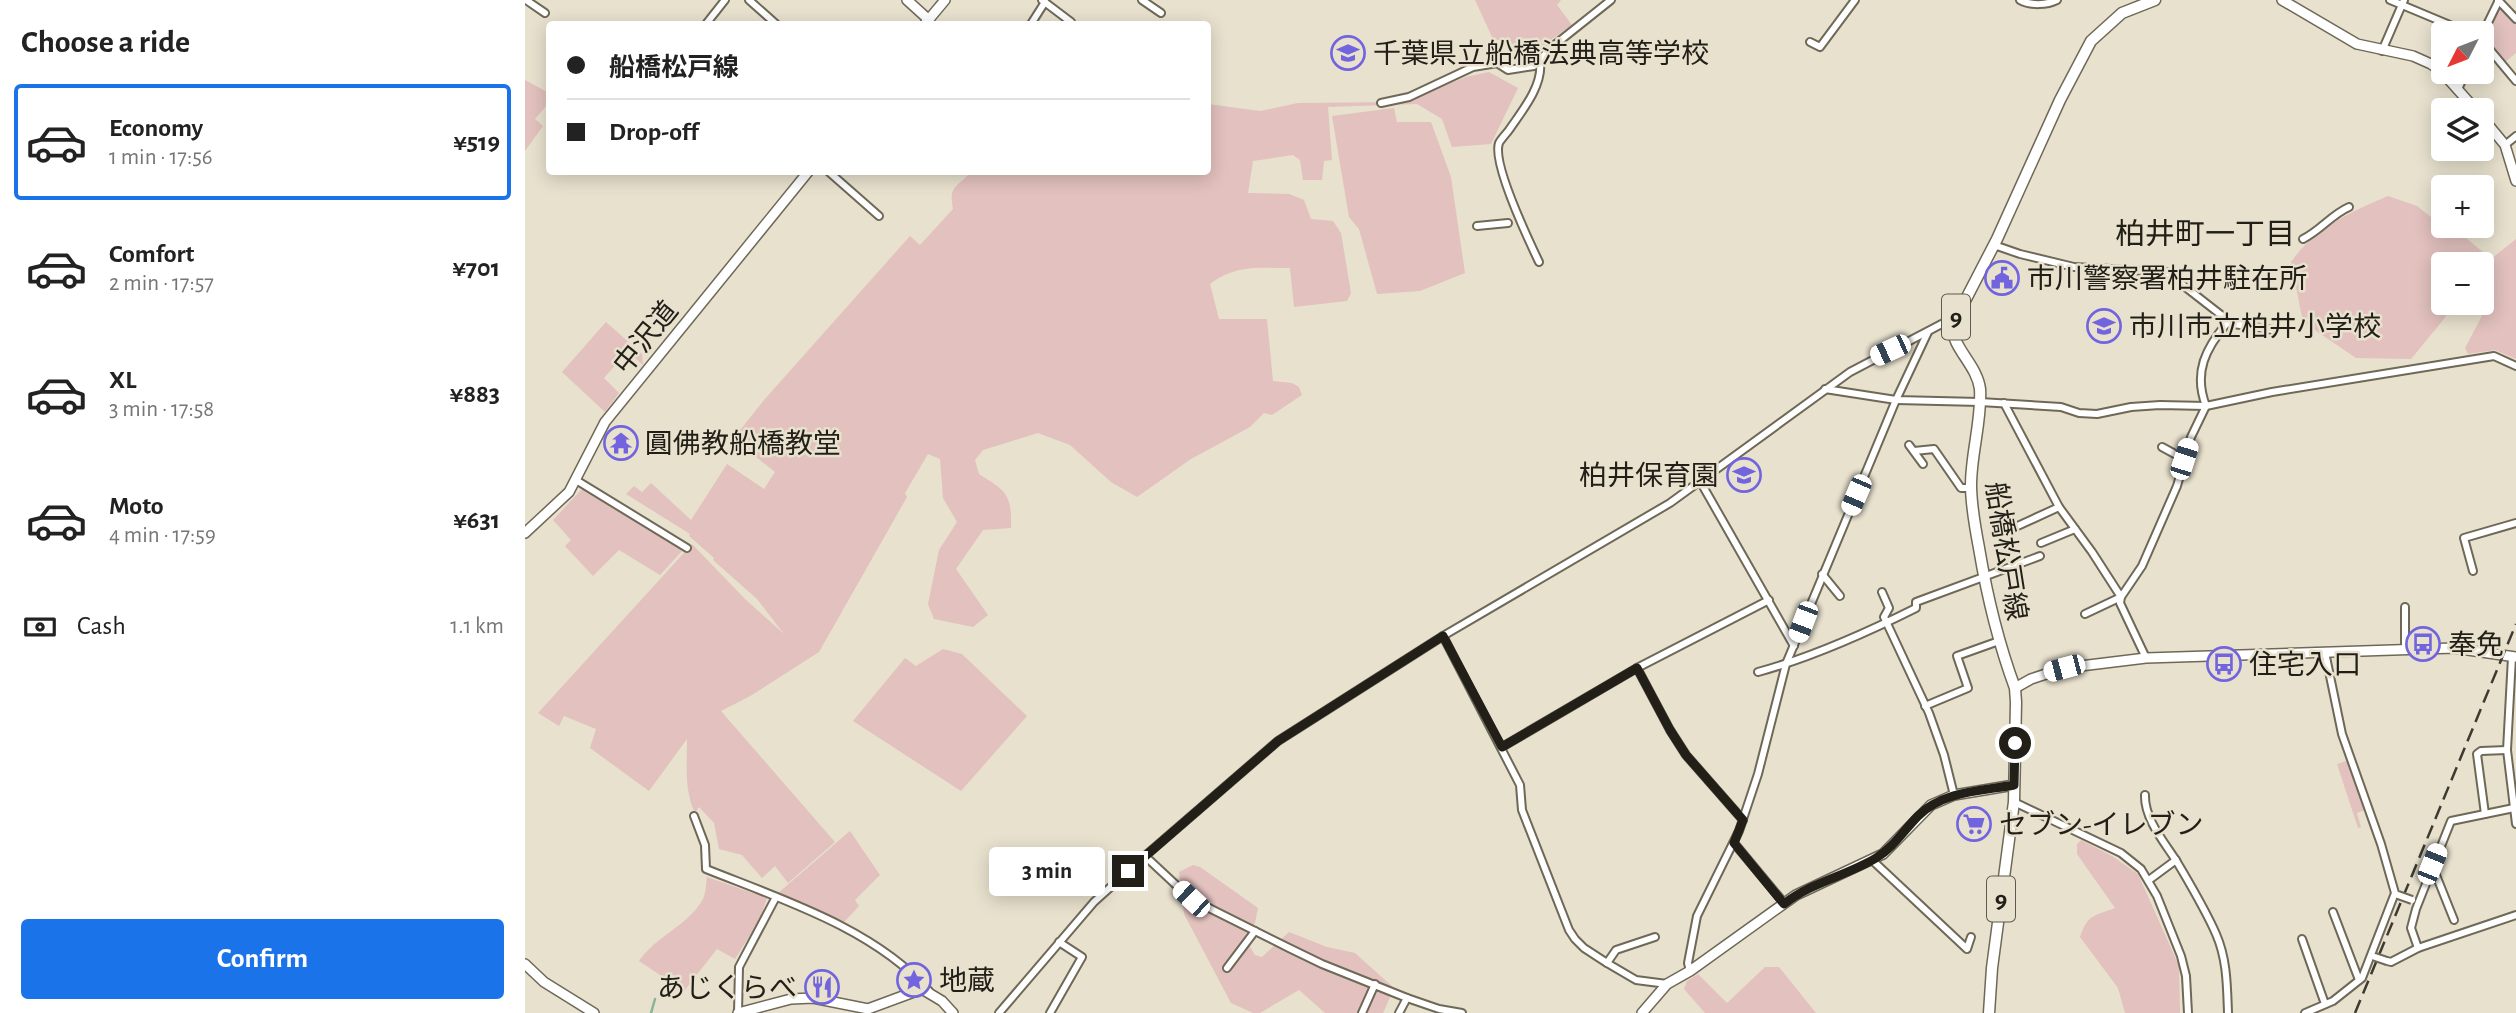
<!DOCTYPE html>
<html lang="en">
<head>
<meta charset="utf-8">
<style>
  :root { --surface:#fff; --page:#f2f2f2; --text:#222; --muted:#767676; --line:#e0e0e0; --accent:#1a73e8 }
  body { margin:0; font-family:"Alegreya Sans","Noto Sans JP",sans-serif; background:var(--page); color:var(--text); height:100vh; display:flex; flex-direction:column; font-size:26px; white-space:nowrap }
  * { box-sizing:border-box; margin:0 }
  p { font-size:23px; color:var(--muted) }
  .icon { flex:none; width:38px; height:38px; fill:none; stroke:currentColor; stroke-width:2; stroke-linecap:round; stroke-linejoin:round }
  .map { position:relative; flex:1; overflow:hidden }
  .drawer { display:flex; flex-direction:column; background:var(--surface); width:525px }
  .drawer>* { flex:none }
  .guide { position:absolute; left:21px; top:21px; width:665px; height:154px; border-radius:7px; box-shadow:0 4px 18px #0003; display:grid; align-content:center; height:154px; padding:0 21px; background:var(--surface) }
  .needle { width:46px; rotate:228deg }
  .controls { position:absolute; left:1906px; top:21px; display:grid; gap:14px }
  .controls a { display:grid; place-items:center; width:63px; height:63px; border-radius:7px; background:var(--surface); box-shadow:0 4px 18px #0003; font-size:35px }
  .end { position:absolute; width:32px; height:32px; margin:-16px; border:9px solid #211f18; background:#fff; box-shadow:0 0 0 4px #fff }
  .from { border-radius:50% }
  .bubble { position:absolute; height:49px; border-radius:7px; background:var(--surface); box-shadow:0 4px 18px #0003; font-size:23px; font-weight:600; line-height:49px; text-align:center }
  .car { position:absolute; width:21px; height:42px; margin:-21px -10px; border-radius:9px; box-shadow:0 0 5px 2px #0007; background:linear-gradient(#fff 24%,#345 0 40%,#fff 0 76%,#345 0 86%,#fff 0) }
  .guide b { display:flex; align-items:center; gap:24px; height:66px; font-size:26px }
  .guide b+b { border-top:2px solid var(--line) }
  .guide i { width:18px; height:18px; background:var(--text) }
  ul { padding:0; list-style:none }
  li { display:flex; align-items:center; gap:21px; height:116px; margin:0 14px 10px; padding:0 7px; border:4px solid transparent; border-radius:7px }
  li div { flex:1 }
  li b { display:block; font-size:26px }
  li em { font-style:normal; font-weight:600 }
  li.on { border-color:var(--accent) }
  li>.icon { width:63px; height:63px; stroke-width:1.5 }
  h2 { padding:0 21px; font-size:32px; line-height:84px }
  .pay { display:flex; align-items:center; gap:18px; height:77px; padding:0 21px; font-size:26px }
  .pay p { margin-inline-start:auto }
  .cta { display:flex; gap:14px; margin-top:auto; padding:14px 21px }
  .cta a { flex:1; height:80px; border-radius:7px; background:var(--accent); color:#fff; font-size:28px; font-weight:600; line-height:80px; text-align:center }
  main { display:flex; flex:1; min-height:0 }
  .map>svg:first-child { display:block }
  .green { fill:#e2c1be }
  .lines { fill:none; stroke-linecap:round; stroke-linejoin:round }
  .stream { stroke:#89b499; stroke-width:2.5 }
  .street-casing { stroke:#6e6857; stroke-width:10 }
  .secondary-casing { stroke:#6e6857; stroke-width:12 }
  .primary-casing { stroke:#6e6857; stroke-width:13 }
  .street { stroke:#fff; stroke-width:6 }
  .secondary { stroke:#fff; stroke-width:9 }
  .primary { stroke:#fff; stroke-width:10 }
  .rail { stroke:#3c3a31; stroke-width:2.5; stroke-dasharray:14 7; stroke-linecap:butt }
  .street-bridge-casing { stroke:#6e6857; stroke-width:10; stroke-linecap:butt }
  .street-bridge { stroke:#fff; stroke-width:6 }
  .route { stroke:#211f18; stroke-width:9 }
  .labels { text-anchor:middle; stroke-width:5; stroke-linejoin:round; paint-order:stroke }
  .shield { fill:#e8e1ce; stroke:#5d594f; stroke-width:2 }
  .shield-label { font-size:26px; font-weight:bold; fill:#211f18 }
  .poi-label { font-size:28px; fill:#211f18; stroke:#e8e1ce; text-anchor:start }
  .street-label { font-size:28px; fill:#211f18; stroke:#e8e1ce }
  .neighbourhood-label { font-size:30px; fill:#211f18; stroke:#e8e1ce }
</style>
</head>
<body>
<main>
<section class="drawer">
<h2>Choose a ride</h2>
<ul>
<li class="on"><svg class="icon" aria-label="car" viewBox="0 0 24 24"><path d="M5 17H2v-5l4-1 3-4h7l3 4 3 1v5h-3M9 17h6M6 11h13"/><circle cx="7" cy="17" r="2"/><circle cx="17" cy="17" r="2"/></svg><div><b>Economy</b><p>1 min · 17:56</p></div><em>¥519</em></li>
<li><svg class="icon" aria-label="car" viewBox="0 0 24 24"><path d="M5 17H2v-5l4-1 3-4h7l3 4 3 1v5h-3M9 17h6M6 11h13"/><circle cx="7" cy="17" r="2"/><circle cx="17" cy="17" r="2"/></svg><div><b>Comfort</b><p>2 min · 17:57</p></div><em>¥701</em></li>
<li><svg class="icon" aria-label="car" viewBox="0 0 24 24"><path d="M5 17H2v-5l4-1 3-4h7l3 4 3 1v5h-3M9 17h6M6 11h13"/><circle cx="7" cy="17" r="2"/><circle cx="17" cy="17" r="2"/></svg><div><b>XL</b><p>3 min · 17:58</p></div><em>¥883</em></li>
<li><svg class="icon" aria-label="car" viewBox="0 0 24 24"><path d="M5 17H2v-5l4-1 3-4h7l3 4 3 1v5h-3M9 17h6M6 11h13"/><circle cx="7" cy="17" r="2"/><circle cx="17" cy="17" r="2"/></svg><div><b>Moto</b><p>4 min · 17:59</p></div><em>¥631</em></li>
</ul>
<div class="pay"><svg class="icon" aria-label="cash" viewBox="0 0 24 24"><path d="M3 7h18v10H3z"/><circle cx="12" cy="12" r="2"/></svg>Cash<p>1.1 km</p></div>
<div class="cta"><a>Confirm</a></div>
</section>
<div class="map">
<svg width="1991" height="1013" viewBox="0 0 1991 1013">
  <rect width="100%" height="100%" fill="#e8e1ce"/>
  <!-- green -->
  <g class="green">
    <path d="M 950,0 L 1036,0 L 1032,5 L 1047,25 L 1027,39 L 1014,56 L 995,58 L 993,47 L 980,41 L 968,39 Z"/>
    <path d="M 1974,8 L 1977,8 L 1991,23 L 1991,53 L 1980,62 L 1960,38 Z"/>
    <path d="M 964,72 L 993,88 L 966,144 L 927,147 L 917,119 L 892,104 L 803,107 L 807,160 L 799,161 L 797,180 L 778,180 L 775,160 L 768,155 L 728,161 L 723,193 L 764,194 L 779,200 L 786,219 L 808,221 L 816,233 L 826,293 L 822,301 L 769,307 L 765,268 C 734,268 711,264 685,284 L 694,319 L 742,319 L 748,381 L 767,383 L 774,387 L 777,395 L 747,415 L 739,413 L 725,427 L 666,459 L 612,497 L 586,482 L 545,445 L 513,433 L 458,450 L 450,460 L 454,474 C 481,491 487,494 486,528 L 458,530 L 431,569 L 463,615 L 448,627 L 409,619 L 403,604 L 414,550 L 432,522 L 418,498 L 415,459 L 403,454 L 380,493 L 382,497 L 294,652 L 227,695 L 196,711 L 310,842 L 263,883 L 250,866 L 237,878 L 217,855 L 194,849 L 189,823 L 174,807 L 170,813 C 159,790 162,764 162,739 L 124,791 L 65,748 L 71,729 L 39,716 L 34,726 L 13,713 L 167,544 L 221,600 L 259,634 L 232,599 L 188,560 L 189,558 L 164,536 L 165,534 L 101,494 L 109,486 L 117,492 L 126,483 L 166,520 L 202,464 L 239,489 L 250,472 L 208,439 L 239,400 L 385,236 L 395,245 L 428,209 C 423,185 433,187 446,172 L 682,172 L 683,104 L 735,111 L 773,103 L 876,102 L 941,77 Z"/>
    <path d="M 0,80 L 24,93 L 24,108 L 21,106 L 10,119 L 18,126 L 0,151 Z"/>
    <path d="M 869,108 L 872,122 L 906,122 L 926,177 L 940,273 L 895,291 L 852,294 L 834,229 L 824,217 L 807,116 Z"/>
    <path d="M 1863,196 L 1892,206 L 1912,222 L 1918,219 L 1918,226 L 1927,226 L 1966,259 L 1991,239 L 1991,359 L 1970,350 L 1943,354 L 1940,348 L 1959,312 L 1960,290 L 1957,291 L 1956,264 L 1918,264 L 1918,303 L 1928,303 L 1919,319 L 1886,359 L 1831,358 L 1778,322 L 1766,262 C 1789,229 1827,211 1863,196 Z"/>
    <path d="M 81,322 L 117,354 L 118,365 L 108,356 L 112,353 L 106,347 L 79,378 L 94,393 L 80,412 L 37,372 Z"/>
    <path d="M 58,488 L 151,546 L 157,551 L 135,575 L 94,550 L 68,576 L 40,546 L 46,540 L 28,520 Z"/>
    <path d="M 418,649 L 437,654 L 502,716 L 436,791 L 328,721 L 380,658 L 391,666 Z"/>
    <path d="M 1821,761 L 1825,763 L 1840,810 L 1832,813 L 1836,827 L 1833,828 L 1812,764 Z"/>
    <path d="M 325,831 L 355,875 L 330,900 L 334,906 L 319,922 L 252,894 Z"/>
    <path d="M 1556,840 L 1587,856 L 1613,874 L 1654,966 L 1655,1013 L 1600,1013 L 1593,988 L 1555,937 C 1563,914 1569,916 1590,908 L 1552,854 L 1552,844 Z"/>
    <path d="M 668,865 L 675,867 L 733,908 L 725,947 L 730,955 L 737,957 L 764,932 L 802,947 L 830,953 L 869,988 L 858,1013 L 800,1013 L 774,990 L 735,1013 L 728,1013 L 706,1003 L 659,914 L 654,872 Z"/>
    <path d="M 182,877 L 242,898 L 234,921 L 210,959 L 192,949 L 159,991 L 114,961 C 131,936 163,926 178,899 C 181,893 181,883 182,877 Z"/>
    <path d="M 1240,967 L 1254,967 L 1291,1013 L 1180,1013 L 1159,989 L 1162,981 L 1173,974 L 1202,1003 Z"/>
  </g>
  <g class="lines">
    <!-- stream -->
    <path class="stream" d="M 126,1013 L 130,999"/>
    <!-- street casing -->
    <g class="street-casing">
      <g id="street">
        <path d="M 1,0 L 20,13"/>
        <path d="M 224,0 L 251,24"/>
        <path d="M 517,0 L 546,22 L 544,24"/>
        <path d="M 617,0 L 636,13"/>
        <path d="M 1495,0 C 1506,6 1522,5 1532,0"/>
        <path d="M 1865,0 L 1944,33"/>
        <path d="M 1973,0 L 1991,19"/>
        <path d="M 181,24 L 200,0"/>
        <path d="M 506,24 L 520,2"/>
        <path d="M 1956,37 L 1974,0"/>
        <path d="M 1956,39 L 1991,81"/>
        <path d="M 1285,42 L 1295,47 L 1330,0"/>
        <path d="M 1857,51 L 1879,0"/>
        <path d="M 1933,89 L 1941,72"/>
        <path d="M 856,103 L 884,97 L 948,67 L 972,63 L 983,70 L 1009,66 L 1027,47 L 1086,0"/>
        <path d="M 1980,145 L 1991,136"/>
        <path d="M 304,172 L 354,216"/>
        <path d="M 952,226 L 983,223"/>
        <path d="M 1778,239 C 1796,230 1806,215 1824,207"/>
        <path d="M 1469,245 L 1495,254 L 1549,267 L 1641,272 L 1700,318 L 1702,323 L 1748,330"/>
        <path d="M 1014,262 C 1004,241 967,163 974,143 C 976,139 981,134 984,130 C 997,111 1018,86 1015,62"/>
        <path d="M 1300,389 L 1371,400 L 1455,402 L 1536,407 L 1554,413 L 1572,414 L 1606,407 L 1635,405 L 1681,406 L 1747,392 L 1969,356 L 1991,366"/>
        <path d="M 1479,403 L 1534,507 L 1567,552 L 1596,597 L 1560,614"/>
        <path d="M 1384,445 L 1398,464"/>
        <path d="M 1637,447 L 1659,459"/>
        <path d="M 1389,451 L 1409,449 L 1436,488 L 1446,488"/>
        <path d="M 51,480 L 162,548"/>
        <path d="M 1175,481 L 1269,646"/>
        <path d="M 1486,529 L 1534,507"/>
        <path d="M 1516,543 L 1550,529"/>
        <path d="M 1948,571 L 1939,538 L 1991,523"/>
        <path d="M 1297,574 L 1315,596"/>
        <path d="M 1357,592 L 1364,608 L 1359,617 L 1404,713 L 1419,755 L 1429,795"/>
        <path d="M 918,636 L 995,785 L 997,810 L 1044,930 L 1050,939 L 1059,948 L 1082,963 L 1111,980 L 1142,984"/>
        <path d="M 1880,649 L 1880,607"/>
        <path d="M 1987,657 L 1982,750 L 1991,824"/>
        <path d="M 1621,658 L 1595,603 L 1596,597 L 1617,566 L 1652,486 L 1666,437 L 1681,406 C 1668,372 1681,348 1702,323"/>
        <path d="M 1233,672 C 1288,657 1341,633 1391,608 L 1391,602 L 1515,556"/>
        <path d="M 1400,706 L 1443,688 L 1432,656 L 1474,641"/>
        <path d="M 977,747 L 1112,668"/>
        <path d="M 1620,795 C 1619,819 1640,843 1652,862 C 1666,886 1680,909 1691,934 C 1702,959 1702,985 1703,1013"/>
        <path d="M 1489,802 L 1596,853 L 1616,869 L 1632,896 L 1656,956 L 1661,976 L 1663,1013"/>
        <path d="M 1989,808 L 1926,821 L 1891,909 L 1886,928 L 1893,948 L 1991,915"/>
        <path d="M 1960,814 L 1952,754 L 1956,751 L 1982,750"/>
        <path d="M 169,816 L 180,845 L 181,869 C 256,899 350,929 404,991"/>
        <path d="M 1218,820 L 1161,755 L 1145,730 L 1112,668 L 1244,600"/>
        <path d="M 1209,843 L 1259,903"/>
        <path d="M 620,856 L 666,899 L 764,948 L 797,964 L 882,998 L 914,1009 L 937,1013"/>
        <path d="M 1347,860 L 1442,949 L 1446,937"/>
        <path d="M 1907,865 L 1929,920"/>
        <path d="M 1624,880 L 1651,860"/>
        <path d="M 1808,912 L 1834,980"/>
        <path d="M 1777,939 L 1800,1004"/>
        <path d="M 1862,961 L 1866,962 L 1893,948"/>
        <path d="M 1082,963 L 1091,950 L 1130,937"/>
        <path d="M 702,968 L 730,931"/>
        <path d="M 1165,971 L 1163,963 L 1172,916 L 1214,831 L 1233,774 L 1261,664 L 1371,400 L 1403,332"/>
        <path d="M 213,1013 L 214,967 L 251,897"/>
        <path d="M 474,1013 L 569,902 L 620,856 L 753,741 L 918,636 L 1145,503 L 1325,372 L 1430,317"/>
        <path d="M 525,1013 L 557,957 L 534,942"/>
        <path d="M 837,1013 L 850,984"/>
        <path d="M 874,1013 L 882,998"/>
        <path d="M 1780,1013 L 1808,1001 L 1837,978 L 1870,893 L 1856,844 L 1817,734 L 1800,652"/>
      </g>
    </g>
    <!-- secondary casing -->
    <g class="secondary-casing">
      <g id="secondary">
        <path d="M 382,0 L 404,20"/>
        <path d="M 1757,0 L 1832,44 L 1888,56 L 1906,64 L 1917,72 L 1951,110"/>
        <path d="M 400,24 L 420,0"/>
        <path d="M 1956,116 L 1980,145 L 1991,181"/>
        <path d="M 0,533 L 44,492 L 80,422 L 283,172"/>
        <path d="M 1490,688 L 1506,679 L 1539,668 L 1621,658 L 1929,648 L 1991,657"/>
        <path d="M 0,964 L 19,982 L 69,1013"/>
        <path d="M 213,1013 L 266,999 L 288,998 L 343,1009 L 397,989 L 417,1001 L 428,1013"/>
        <path d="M 1117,1013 L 1142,984 L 1165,971 L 1271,895 L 1358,854 L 1406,805 L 1429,795 L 1489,785"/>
      </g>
    </g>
    <!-- primary casing -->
    <g class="primary-casing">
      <path id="primary" d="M 1464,1013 L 1467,968 L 1489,802 L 1491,702 L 1490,688 C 1473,642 1462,596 1454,548 C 1450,527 1446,506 1446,485 C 1446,453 1457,420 1455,389 C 1452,365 1428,349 1427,326 L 1472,239 L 1535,100 L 1566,41 L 1597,13 L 1630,0"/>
    </g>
    <!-- street -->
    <use href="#street" class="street"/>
    <!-- secondary -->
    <use href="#secondary" class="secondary"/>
    <!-- primary -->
    <use href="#primary" class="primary"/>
    <!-- rail -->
    <path class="rail" d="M 1830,1013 L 1991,624"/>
    <!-- street-bridge casing -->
    <g class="street-bridge-casing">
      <g id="street-bridge">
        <path d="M 1873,895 L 1887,900"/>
        <path d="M 1850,957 L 1862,961"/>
      </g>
    </g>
    <!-- street-bridge -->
    <use href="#street-bridge" class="street-bridge"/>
  </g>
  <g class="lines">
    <!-- route -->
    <path class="route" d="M 603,871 L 753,741 L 918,636 L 977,747 L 1112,668 L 1145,730 L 1161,755 L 1218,820 L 1209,843 L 1259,904 C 1287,882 1321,876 1351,858 C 1368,848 1379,830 1393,816 C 1418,791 1456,791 1489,785 L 1490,743"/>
  </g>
  <!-- icons -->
  <defs>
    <g id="school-ring" transform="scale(1.75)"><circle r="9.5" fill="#e8e1ce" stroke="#7164de" stroke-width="1.5"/><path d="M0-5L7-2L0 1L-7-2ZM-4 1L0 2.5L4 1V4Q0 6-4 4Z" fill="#7164de"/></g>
    <g id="civic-ring" transform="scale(1.75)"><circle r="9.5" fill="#e8e1ce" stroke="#7164de" stroke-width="1.5"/><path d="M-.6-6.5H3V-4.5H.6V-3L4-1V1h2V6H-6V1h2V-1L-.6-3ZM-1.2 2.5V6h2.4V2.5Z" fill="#7164de"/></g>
    <g id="temple-ring" transform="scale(1.75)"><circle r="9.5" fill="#e8e1ce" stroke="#7164de" stroke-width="1.5"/><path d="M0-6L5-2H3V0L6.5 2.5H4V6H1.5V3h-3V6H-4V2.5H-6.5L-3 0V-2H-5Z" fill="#7164de"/></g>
    <g id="bus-ring" transform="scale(1.75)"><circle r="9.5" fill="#e8e1ce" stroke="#7164de" stroke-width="1.5"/><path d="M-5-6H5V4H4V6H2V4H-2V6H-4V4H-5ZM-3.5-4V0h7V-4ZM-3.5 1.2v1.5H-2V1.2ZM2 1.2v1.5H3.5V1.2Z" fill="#7164de"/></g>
    <g id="supermarket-ring" transform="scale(1.75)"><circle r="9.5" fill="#e8e1ce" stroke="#7164de" stroke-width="1.5"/><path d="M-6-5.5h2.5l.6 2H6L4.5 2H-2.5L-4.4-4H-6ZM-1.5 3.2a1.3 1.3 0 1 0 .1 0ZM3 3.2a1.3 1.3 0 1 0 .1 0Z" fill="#7164de"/></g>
    <g id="sight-ring" transform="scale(1.75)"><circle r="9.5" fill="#e8e1ce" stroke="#7164de" stroke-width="1.5"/><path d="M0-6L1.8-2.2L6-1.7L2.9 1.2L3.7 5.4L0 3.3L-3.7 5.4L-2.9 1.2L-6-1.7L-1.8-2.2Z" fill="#7164de"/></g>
    <g id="restaurant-ring" transform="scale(1.75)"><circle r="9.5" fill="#e8e1ce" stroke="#7164de" stroke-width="1.5"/><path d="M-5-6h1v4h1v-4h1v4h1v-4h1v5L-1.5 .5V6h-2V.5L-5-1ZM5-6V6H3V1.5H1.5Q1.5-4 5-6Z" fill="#7164de"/></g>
  </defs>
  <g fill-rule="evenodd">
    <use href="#school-ring" x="823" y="53"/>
    <use href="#civic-ring" x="1477" y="278"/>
    <use href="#school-ring" x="1579" y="326"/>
    <use href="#temple-ring" x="96" y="443"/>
    <use href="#school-ring" x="1219" y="475"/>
    <use href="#bus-ring" x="1898" y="644"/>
    <use href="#bus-ring" x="1699" y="664"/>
    <use href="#supermarket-ring" x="1449" y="824"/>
    <use href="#sight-ring" x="389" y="980"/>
    <use href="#restaurant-ring" x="297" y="987"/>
  </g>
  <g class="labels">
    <!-- shield labels -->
    <g class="shield">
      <rect x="1417" y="294.5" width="28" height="45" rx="5"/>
      <rect x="1462" y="876.5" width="28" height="45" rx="5"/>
    </g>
    <g class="shield-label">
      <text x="1431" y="326">9</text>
      <text x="1476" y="908">9</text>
    </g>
    <!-- poi labels -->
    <g class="poi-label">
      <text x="848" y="63">千葉県立船橋法典高等学校</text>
      <text x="1502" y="288">市川警察署柏井駐在所</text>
      <text x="1604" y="336">市川市立柏井小学校</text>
      <text x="120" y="453">圓佛教船橋教堂</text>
      <text x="1194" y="485" text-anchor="end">柏井保育園</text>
      <text x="1923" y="654">奉免</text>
      <text x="1724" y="674">住宅入口</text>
      <text x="1474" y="834">セブン-イレブン</text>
      <text x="414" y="990">地蔵</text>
      <text x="272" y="997" text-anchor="end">あじくらべ</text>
    </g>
    <!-- street labels -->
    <g class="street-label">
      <text transform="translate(120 337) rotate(-51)" y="10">中沢道</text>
      <text transform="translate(1482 551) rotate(81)" y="10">船橋松戸線</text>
    </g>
    <!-- neighbourhood labels -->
    <g class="neighbourhood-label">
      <text x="1680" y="244">柏井町一丁目</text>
    </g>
  </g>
</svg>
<div class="controls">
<a><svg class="needle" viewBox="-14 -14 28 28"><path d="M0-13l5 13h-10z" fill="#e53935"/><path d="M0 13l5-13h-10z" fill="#767676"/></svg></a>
<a><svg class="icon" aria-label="layers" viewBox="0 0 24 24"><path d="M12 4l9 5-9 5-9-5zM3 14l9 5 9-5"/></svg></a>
<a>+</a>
<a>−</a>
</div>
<i class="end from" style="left:1490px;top:743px"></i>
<i class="end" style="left:603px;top:871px"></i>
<div class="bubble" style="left:464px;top:847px;width:116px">3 min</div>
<i class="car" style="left:1365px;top:350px;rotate:245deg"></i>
<i class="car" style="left:1659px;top:459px;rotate:18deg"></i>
<i class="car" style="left:1331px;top:495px;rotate:203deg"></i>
<i class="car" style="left:1278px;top:622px;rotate:201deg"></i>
<i class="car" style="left:1539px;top:668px;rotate:255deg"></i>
<i class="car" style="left:1907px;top:864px;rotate:22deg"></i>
<i class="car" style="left:666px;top:899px;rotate:313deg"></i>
<div class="guide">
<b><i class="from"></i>船橋松戸線</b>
<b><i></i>Drop-off</b>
</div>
</div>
</main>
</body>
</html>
